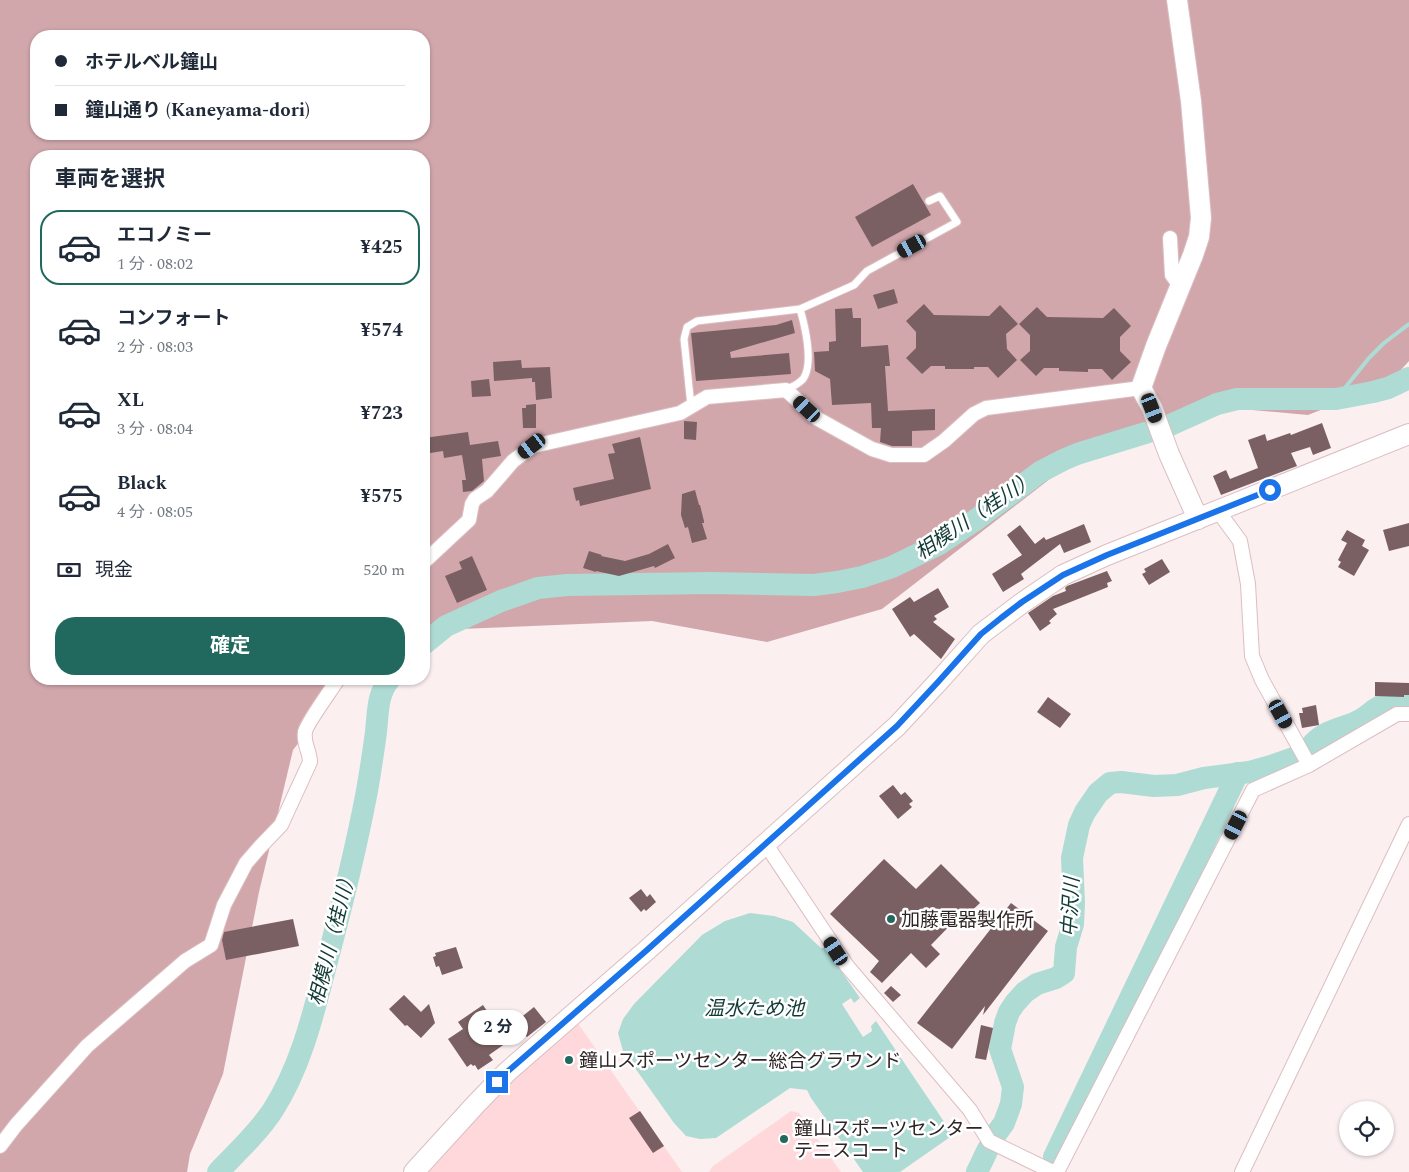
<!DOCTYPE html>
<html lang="ja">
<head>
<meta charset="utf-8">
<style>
  :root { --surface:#fff; --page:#f2f2f3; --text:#1f2937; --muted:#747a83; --line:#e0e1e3; --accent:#21695f }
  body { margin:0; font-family:Spectral,"Noto Sans JP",serif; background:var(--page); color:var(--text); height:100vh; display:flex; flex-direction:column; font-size:19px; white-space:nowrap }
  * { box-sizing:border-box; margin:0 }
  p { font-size:16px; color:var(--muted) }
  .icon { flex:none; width:28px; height:28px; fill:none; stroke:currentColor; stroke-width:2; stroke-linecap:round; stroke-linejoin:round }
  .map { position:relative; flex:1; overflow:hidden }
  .side { position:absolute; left:30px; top:150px; width:400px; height:535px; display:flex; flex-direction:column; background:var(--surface); border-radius:20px; box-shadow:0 1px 4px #0004 }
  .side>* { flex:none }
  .guide { position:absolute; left:30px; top:30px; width:400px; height:110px; border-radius:20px; box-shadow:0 1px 4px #0004; display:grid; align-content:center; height:110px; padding:0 25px; background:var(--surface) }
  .controls { position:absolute; left:1339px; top:1101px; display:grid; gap:10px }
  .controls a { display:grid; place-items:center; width:55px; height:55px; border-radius:50%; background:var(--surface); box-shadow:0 1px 4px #0004; font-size:25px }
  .end { position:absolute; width:22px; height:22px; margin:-11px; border:6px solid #1a73e8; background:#fff; box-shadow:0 0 0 2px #fff }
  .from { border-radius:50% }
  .bubble { position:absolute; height:35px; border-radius:18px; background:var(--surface); box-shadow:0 1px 4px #0004; font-size:16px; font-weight:700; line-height:35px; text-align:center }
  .car { position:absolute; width:15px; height:30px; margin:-15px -8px; border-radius:6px; box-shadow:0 0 4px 1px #0007; background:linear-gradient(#222 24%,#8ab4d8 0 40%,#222 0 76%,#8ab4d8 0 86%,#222 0) }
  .guide b { display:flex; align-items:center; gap:18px; height:48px; font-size:19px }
  .guide b+b { border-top:1px solid var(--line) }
  .guide i { width:12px; height:12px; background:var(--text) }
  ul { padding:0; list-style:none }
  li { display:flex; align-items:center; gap:15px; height:75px; margin:0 10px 8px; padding:0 15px; border:2px solid transparent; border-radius:20px }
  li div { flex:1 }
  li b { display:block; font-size:19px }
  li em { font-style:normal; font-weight:700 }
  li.on { border-color:var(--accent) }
  li>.icon { width:45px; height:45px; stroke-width:1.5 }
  h2 { padding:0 25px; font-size:22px; line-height:60px }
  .pay { display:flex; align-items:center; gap:12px; height:55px; padding:0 25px; font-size:19px }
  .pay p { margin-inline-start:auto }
  .primary-button { display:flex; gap:10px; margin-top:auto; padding:10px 25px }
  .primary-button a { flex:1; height:58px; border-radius:20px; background:var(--accent); color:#fff; font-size:20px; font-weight:700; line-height:58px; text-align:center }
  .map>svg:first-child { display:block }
  .green { fill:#ffd8dc }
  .forest { fill:#d1a7ac; fill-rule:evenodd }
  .water { fill:#aedbd3 }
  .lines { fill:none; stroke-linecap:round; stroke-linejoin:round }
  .stream { stroke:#aedbd3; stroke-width:4 }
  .river { stroke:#aedbd3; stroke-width:22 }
  .building { fill:#7a6063 }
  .lane-casing { stroke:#dbbec1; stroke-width:9 }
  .street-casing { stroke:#dbbec1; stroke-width:16 }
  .secondary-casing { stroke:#dbbec1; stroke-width:22 }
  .lane { stroke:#fff; stroke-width:7 }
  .street { stroke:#fff; stroke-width:14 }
  .secondary { stroke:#fff; stroke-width:20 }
  .route { stroke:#1a73e8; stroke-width:6 }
  .poi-dot { fill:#21695f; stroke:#fff; stroke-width:2 }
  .labels { text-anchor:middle; stroke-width:5; stroke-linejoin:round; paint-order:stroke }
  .poi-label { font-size:19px; fill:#302526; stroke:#fff; text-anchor:start }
  .water-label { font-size:20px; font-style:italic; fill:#103a34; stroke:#fff }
</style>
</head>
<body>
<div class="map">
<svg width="1409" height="1172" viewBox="0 0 1409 1172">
  <rect width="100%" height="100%" fill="#fbeff0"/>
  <!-- green -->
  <g class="green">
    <path d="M 577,1022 L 682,1172 L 425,1172 L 493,1098 Z"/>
    <path d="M 791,1111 L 799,1113 L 841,1172 L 709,1172 L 713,1166 Z"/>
  </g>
  <!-- forest -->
  <path class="forest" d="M 0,0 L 1409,0 L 1409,361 L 1389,383 L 1308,415 L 1207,406 L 1091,447 L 882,609 L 767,642 L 652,621 L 460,629 L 424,646 L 424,156 L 36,156 L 36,679 L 354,679 L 345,683 L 293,750 L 259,892 L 223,1074 L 190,1154 L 187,1172 L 0,1172 ZM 36,36 L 424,36 L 424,134 L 36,134 Z"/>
  <!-- water -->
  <path class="water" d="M 750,913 L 774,916 L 793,922 L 821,948 L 825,948 L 860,998 L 854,1003 L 851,998 L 842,1004 L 863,1037 L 872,1031 L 871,1026 L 876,1021 L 953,1135 L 900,1172 L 863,1172 L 811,1098 L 807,1090 L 790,1088 L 716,1138 L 700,1139 L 686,1136 L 674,1123 L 623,1051 L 618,1033 L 623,1019 L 634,1004 L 702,935 L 725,921 Z"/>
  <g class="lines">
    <!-- stream -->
    <path class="stream" d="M 1336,399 L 1369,358 L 1384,343 L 1409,324"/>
    <!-- river -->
    <g class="river">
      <path d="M 424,644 L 446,626 L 501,601 L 538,588 L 567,585 L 712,583 L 814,585 L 837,582 L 862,577 L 892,567 L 939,544 L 977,519 L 1040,472 L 1063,460 L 1077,454 L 1168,426 L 1217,404 L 1237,399 L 1336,399 L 1373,392 L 1388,388 L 1409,378"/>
      <path d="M 1310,747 C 1325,728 1343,730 1362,719 C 1370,714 1376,707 1385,704 C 1393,701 1401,702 1409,703"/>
      <path d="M 996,1134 L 1004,1123 L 1011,1104 L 1013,1087 L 1000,1049 L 1005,1023 L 1009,1012 L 1015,1003 L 1025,992 L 1037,984 L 1056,978 L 1064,973 L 1066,947 L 1073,924 L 1074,903 L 1072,858 L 1079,825 L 1085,812 L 1098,793 L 1110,783 L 1121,782 L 1154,786 L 1177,785 L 1204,778 L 1249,772 L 1274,765 L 1294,758"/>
      <path d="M 1056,1163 L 1054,1157 L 1238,773"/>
      <path d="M 218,1172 C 237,1152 258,1133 273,1110 C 301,1066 313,1015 326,965 C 341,909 355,853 366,796 C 370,775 373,754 376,732 C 378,714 377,693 390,679"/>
      <path d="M 977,1172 L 988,1149"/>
    </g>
  </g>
  <!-- building -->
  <g class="building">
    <path d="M 913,184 L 931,215 L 872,247 L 855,217 Z"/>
    <path d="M 894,289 L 898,303 L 878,309 L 873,295 Z"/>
    <path d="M 924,304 L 934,315 L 989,316 L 1000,305 L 1018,324 L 1006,334 L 1007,349 L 1017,360 L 998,378 L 988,367 L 974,367 L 974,369 L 945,369 L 945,366 L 931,366 L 922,374 L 906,358 L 916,348 L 916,332 L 906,321 Z"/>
    <path d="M 1037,307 L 1047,317 L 1103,318 L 1114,308 L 1131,326 L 1120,337 L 1120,351 L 1131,362 L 1112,380 L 1102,369 L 1088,369 L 1088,372 L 1059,371 L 1059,368 L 1044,368 L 1036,376 L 1020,360 L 1030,351 L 1030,335 L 1019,324 Z"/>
    <path d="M 852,308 L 853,318 L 861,318 L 861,347 L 888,345 L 890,366 L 885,366 L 888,411 L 935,409 L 935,430 L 912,431 L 912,446 L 892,446 L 880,442 L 881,428 L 872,428 L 871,403 L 832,405 L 830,379 L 815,371 L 814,352 L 829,351 L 829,342 L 836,341 L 835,309 Z"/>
    <path d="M 792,320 L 795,333 L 730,352 L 731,358 L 789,353 L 791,374 L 696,381 L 691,333 L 776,325 Z"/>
    <path d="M 521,360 L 522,368 L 550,367 L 552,398 L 536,400 L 535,382 L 532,382 L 532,378 L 494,381 L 493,362 Z"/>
    <path d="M 489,379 L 491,396 L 472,397 L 471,381 Z"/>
    <path d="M 536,404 L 536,428 L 523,428 L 522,408 L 526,408 L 526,405 Z"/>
    <path d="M 684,421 L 697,422 L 696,440 L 684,439 Z"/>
    <path d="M 1322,423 L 1331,448 L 1313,455 L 1310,447 L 1291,453 L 1297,466 L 1221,495 L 1213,476 L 1226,470 L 1230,479 L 1258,468 L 1248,440 L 1265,434 L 1267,441 L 1290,433 L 1291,435 Z"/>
    <path d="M 468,432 L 470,445 L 498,441 L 501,456 L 482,459 L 484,481 L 472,491 L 463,492 L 462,480 L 466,480 L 462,455 L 444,458 L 443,451 L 424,454 L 424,438 Z"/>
    <path d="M 640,437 L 651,489 L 580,506 L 579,500 L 576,501 L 573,488 L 614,479 L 608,454 L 615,453 L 612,444 Z"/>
    <path d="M 695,490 L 699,505 L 700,505 L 704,521 L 704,523 L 702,523 L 707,539 L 692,543 L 688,527 L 685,528 L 681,515 L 682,494 Z"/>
    <path d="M 1409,523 L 1409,546 L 1389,551 L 1383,530 Z"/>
    <path d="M 1084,524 L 1091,542 L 1064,553 L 1060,544 L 1021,574 L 1024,579 L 1003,592 L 992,574 L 1022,555 L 1007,535 L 1020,525 L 1035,544 L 1044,537 L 1046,540 Z"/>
    <path d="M 1347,530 L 1365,540 L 1362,546 L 1369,550 L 1354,576 L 1338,567 L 1341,562 L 1338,560 L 1347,543 L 1341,540 Z"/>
    <path d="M 668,544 L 675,558 L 655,568 L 654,566 L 619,576 L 596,571 L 596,572 L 583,568 L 589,551 L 602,555 L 601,556 L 625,561 L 649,554 Z"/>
    <path d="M 472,556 L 487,590 L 457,603 L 445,576 L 462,569 L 459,562 Z"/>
    <path d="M 1162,559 L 1170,572 L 1149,585 L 1142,574 L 1146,572 L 1144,569 Z"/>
    <path d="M 1107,571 L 1112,581 L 1107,583 L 1108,587 L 1053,609 L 1057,614 L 1049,621 L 1051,623 L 1040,631 L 1028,613 L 1053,596 L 1066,591 L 1065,588 L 1067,586 Z"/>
    <path d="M 938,588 L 949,607 L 934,616 L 937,619 L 933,622 L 955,639 L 941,659 L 914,634 L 910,637 L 892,609 L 910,597 L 914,602 Z"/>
    <path d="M 1375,682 L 1409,683 L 1409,695 L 1404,695 L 1404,697 L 1375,696 Z"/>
    <path d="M 1048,697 L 1071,714 L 1060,728 L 1037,712 Z"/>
    <path d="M 1316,705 L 1319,725 L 1302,728 L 1299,713 L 1303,713 L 1302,708 Z"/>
    <path d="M 893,785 L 901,795 L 905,792 L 913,801 L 909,804 L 912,807 L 898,819 L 879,796 Z"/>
    <path d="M 884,859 L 916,889 L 941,864 L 980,903 L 966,916 L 962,913 L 931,945 L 940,954 L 926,968 L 911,953 L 882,983 L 870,972 L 879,961 L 830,914 Z"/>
    <path d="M 641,889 L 647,897 L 650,894 L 656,902 L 646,911 L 644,909 L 641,912 L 629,898 Z"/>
    <path d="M 1011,903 L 1048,931 L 983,1015 L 985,1006 L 952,1049 L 917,1023 Z"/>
    <path d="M 293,919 L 299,946 L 226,960 L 222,940 L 224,932 Z"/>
    <path d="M 456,947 L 463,968 L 442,975 L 439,966 L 436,967 L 433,957 L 436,956 L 435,953 Z"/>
    <path d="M 891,986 L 901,995 L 893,1002 L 884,993 Z"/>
    <path d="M 404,995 L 421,1012 L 429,1004 L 435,1023 L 421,1038 L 407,1025 L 405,1026 L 389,1009 Z"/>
    <path d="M 483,1005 L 499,1029 L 502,1027 L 504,1031 L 534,1007 L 546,1022 L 527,1037 L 522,1032 L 489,1055 L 493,1060 L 478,1070 L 475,1065 L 473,1066 L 471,1064 L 467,1067 L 448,1039 L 463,1029 L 458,1022 Z"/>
    <path d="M 981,1025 L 993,1028 L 986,1060 L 975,1058 Z"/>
    <path d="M 640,1111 L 664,1146 L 653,1153 L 629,1118 Z"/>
  </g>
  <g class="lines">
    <!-- lane casing -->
    <g class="lane-casing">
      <g id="lane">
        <path d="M 786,390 C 791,387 799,384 803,379 C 814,364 805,326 800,309"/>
        <path d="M 691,406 L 684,339 L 687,327 L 697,321 L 800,309 L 854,285 L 867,271 L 957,222 L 940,196 L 929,201"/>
      </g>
    </g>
    <!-- street casing -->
    <g class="street-casing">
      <g id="street">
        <path d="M 1170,238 L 1172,275 L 1180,286"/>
        <path d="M 1218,511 L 1240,541 L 1248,584 L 1252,656 L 1262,680 L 1309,765"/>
        <path d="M 424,562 L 469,520 L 472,504 L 475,499 L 487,491 L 513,461 L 533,446 L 680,413 L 707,397 L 786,390 L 818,419 L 872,449 L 891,455 L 924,455 L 944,441 L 974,414 L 986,408 L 1141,388"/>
        <path d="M 765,843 L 847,966 L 970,1110 L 989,1141 L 1053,1172"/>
        <path d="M 0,1146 L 16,1125 L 87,1046 L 185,961 L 211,945 L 224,905 L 246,863 L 259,848 L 281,825 L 310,762 C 310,751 303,744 305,732 C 306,724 332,689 338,679"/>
        <path d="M 1057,1172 L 1253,790 L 1309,765 L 1397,714 L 1409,714"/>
        <path d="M 1242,1172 L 1409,824"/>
      </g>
    </g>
    <!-- secondary casing -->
    <g class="secondary-casing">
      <g id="secondary">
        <path d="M 1177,0 L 1191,101 L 1201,218 L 1199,237 L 1193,255 L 1156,346 L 1141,388 L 1152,408 L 1169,454 L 1198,519"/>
        <path d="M 414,1172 L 476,1104 L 507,1072 L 647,950 L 897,726 L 938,682 L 981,634 L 1022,603 L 1063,575 L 1107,555 L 1409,434"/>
      </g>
    </g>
    <!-- lane -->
    <use href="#lane" class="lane"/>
    <!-- street -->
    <use href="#street" class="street"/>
    <!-- secondary -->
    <use href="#secondary" class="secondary"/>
  </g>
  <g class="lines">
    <!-- route -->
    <path class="route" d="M 497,1082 L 507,1072 L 647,950 L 897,726 L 938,682 L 981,634 L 1001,618 L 1022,602 L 1063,575 L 1107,555 L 1270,490"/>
  </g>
  <!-- markers -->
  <g class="poi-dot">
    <circle cx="891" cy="919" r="5"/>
    <circle cx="569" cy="1060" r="5"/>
    <circle cx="784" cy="1139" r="5"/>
  </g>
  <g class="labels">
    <!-- poi labels -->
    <g class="poi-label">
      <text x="901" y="926">加藤電器製作所</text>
      <text x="579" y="1067">鐘山スポーツセンター総合グラウンド</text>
      <text x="794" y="1135">鐘山スポーツセンター<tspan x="794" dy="22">テニスコート</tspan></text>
    </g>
    <!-- water labels -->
    <g class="water-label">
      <text transform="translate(975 515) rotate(-34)" y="7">相模川（桂川）</text>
      <text transform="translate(1070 907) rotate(-87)" y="7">中沢川</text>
      <text transform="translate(332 937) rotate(-76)" y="7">相模川（桂川）</text>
      <text x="754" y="1015">温水ため池</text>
    </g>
  </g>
</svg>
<div class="controls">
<a><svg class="icon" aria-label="locate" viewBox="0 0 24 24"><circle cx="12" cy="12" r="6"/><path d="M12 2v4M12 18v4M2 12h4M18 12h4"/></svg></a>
</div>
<i class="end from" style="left:1270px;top:490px"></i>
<i class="end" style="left:497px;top:1082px"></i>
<div class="bubble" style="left:468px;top:1010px;width:60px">2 分</div>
<i class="car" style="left:912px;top:246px;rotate:241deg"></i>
<i class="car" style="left:1152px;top:408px;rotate:159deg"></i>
<i class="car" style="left:807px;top:409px;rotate:313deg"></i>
<i class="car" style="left:532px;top:446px;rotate:232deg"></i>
<i class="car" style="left:1281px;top:714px;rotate:151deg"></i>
<i class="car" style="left:1236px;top:825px;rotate:207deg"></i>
<i class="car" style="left:836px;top:951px;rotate:327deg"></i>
<div class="guide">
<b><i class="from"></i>ホテルベル鐘山</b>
<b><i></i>鐘山通り (Kaneyama-dori)</b>
</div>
<section class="side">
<h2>車両を選択</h2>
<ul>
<li class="on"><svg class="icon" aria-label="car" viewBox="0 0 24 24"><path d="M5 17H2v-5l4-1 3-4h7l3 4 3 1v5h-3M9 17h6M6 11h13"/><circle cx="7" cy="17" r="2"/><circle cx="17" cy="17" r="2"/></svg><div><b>エコノミー</b><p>1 分 · 08:02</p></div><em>¥425</em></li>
<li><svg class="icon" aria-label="car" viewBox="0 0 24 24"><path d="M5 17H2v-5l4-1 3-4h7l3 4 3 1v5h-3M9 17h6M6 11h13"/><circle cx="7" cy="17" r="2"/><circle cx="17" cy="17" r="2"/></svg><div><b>コンフォート</b><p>2 分 · 08:03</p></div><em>¥574</em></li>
<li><svg class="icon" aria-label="car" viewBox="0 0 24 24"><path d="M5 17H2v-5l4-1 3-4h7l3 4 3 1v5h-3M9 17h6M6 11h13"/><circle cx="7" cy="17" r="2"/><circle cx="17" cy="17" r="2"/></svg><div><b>XL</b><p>3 分 · 08:04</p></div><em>¥723</em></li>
<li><svg class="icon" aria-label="car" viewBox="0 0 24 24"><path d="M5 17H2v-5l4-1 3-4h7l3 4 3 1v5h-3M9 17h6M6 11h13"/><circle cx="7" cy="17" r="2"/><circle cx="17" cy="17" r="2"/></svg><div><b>Black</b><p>4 分 · 08:05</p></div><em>¥575</em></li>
</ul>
<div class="pay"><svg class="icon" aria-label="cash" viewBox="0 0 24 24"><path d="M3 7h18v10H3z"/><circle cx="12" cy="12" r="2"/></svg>現金<p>520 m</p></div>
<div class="primary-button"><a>確定</a></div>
</section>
</div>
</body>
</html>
